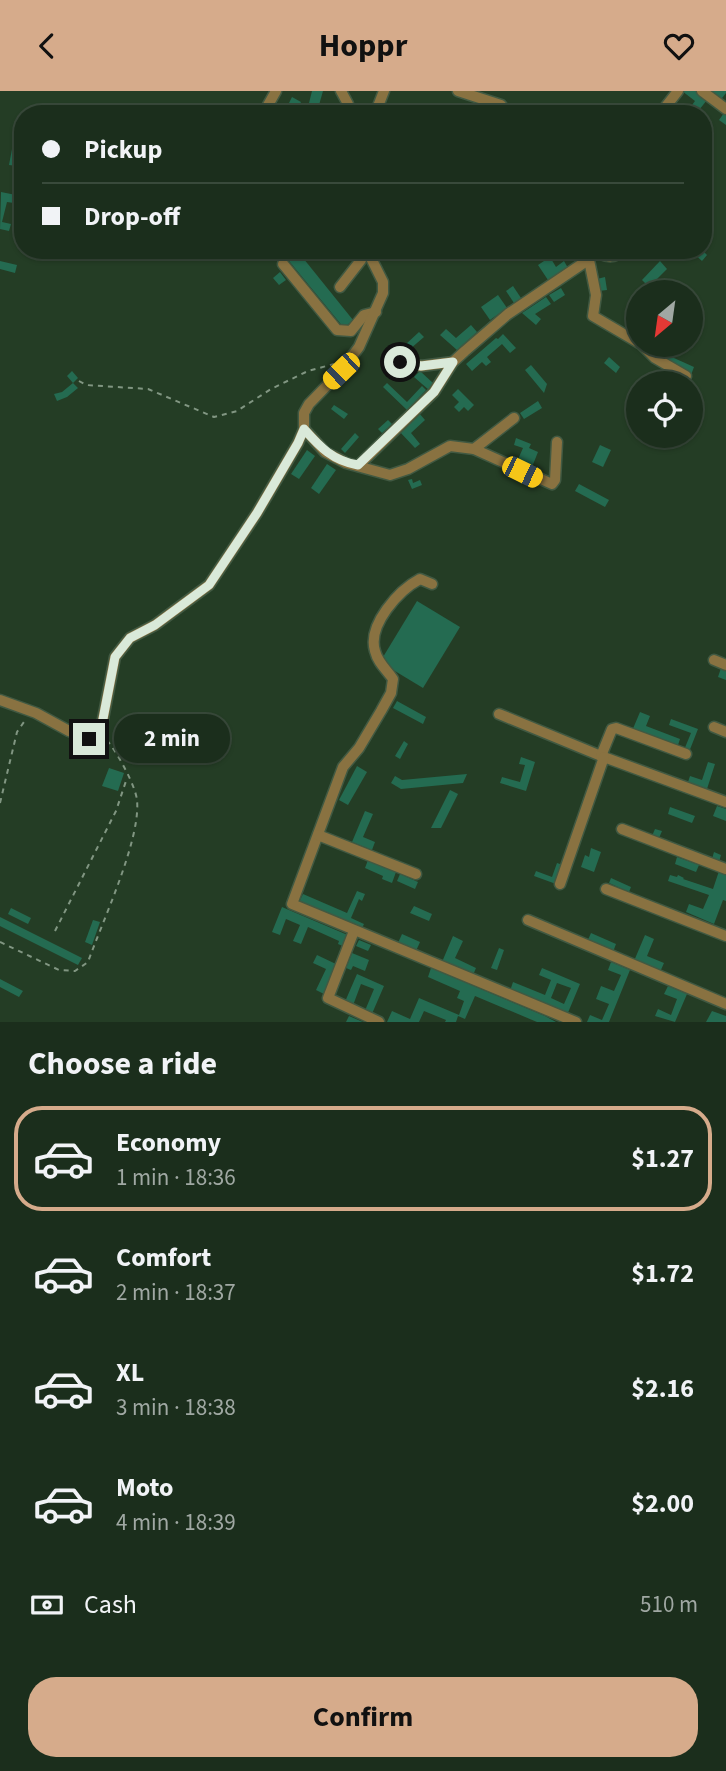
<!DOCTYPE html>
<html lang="en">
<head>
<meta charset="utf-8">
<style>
  :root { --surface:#1b2e1c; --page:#243625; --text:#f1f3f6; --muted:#a0a8a3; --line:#394a3b; --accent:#d6ab8b }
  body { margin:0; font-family:"Source Sans 3",sans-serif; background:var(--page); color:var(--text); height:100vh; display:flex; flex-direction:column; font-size:26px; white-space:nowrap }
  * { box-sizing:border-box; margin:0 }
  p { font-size:23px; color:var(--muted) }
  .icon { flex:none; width:38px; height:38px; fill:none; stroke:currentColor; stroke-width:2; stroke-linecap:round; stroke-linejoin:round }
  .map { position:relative; height:931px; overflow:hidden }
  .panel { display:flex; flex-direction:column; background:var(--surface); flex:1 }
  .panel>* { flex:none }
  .hud { position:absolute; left:14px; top:14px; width:698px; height:154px; border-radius:28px; box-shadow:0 2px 5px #0004,0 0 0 2px var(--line); display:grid; align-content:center; height:154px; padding:0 28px; background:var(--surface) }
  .needle { width:46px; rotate:209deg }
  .controls { position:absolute; left:626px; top:189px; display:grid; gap:14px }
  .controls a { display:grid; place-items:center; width:77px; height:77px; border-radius:50%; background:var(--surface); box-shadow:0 2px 5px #0004,0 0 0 2px var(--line); font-size:35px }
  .end { position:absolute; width:32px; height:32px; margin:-16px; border:9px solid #d9e9d9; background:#111; box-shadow:0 0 0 4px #111 }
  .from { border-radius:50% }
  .bubble { position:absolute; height:49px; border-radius:24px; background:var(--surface); box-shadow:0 2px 5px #0004,0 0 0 2px var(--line); font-size:23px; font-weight:700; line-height:49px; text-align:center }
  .car { position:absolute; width:21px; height:42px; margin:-21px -10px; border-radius:9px; box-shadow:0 0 5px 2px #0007; background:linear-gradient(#f5c518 24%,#345 0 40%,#f5c518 0 76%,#345 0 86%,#f5c518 0) }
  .hud b { display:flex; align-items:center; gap:24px; height:66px; font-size:26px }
  .hud b+b { border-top:2px solid var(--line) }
  .hud i { width:18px; height:18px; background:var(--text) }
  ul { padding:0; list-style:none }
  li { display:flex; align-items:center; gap:21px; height:105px; margin:0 14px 10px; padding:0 14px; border:4px solid transparent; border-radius:28px }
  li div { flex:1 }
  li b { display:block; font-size:26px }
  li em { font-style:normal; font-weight:700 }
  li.on { border-color:var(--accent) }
  li>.icon { width:63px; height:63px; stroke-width:1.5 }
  h2 { padding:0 28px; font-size:32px; line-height:84px }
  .pay { display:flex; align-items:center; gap:18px; height:77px; padding:0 28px; font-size:26px }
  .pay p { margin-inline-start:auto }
  .cta { display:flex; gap:14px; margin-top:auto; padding:14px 28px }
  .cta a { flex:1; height:80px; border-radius:28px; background:var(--accent); color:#111; font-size:28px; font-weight:700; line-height:80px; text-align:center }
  header { display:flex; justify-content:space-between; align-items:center; height:91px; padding:0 28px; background:var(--accent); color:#111; font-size:32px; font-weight:700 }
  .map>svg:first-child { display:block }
  .building { fill:#246b51; fill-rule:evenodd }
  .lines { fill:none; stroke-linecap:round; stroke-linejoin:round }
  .minor-casing { stroke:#415942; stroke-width:13 }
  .path { stroke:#819682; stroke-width:2; stroke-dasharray:5 5; stroke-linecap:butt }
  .minor { stroke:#897241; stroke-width:10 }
  .route { stroke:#d9e9d9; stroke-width:9 }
</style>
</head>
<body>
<header><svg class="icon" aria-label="back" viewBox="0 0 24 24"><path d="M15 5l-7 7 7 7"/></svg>Hoppr<svg class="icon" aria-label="heart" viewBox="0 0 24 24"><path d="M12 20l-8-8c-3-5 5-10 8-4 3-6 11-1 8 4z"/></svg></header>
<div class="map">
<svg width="726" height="931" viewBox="0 0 726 931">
  <rect width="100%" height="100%" fill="#243d25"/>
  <!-- building -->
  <g class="building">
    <path d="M 312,0 L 323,0 L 319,14 L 309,12 Z"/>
    <path d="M 682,0 L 697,0 L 707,9 L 699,19 L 692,14 L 695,10 Z"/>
    <path d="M 705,0 L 726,0 L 726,2 L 719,11 Z"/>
    <path d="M 292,6 L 301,11 L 295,23 L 286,18 Z"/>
    <path d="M 724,22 L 726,23 L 726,34 L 719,29 Z"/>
    <path d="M 12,58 L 19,60 L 17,75 L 9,74 Z"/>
    <path d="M 1,101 L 16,104 L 14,112 L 7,111 L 2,131 L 11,133 L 9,140 L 0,138 Z"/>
    <path d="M 690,159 L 702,159 L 707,164 L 702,170 Z"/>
    <path d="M 299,162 L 353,229 L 344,237 L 289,170 Z"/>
    <path d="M 550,166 L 556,176 L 564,170 L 568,177 L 548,189 L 538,174 Z"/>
    <path d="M 0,170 L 17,174 L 15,182 L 0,178 Z"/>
    <path d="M 660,170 L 667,178 L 649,196 L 642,189 Z"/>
    <path d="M 280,181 L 286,189 L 279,194 L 273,187 Z"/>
    <path d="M 605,186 L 607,199 L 599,200 L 597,188 Z"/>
    <path d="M 513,195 L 521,207 L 514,212 L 506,200 Z"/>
    <path d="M 561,197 L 565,204 L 554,211 L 549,204 Z"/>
    <path d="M 498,204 L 507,217 L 490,229 L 481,216 Z"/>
    <path d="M 546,206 L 551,213 L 535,223 L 541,228 L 536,234 L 522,222 Z"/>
    <path d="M 471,234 L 477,241 L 457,259 L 440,244 L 446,238 L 456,247 Z"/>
    <path d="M 419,241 L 424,246 L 410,258 L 406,253 Z"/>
    <path d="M 503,243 L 516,257 L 510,262 L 502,253 L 487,266 L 491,271 L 486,275 L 482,271 L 472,280 L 466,273 L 496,247 L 498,248 Z"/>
    <path d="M 665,263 L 694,276 L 691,284 L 661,271 Z"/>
    <path d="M 609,266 L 620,276 L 616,282 L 604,272 Z"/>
    <path d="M 531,274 L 547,293 L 544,302 L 525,279 Z"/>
    <path d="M 72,280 L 78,287 L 73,292 L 67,285 Z"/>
    <path d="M 420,280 L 434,293 L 429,299 L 414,286 Z"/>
    <path d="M 73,292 L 78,297 L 67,306 L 57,310 L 54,303 L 62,301 Z"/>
    <path d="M 387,292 L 407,311 L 422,295 L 426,299 L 407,319 L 383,296 Z"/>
    <path d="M 458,298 L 474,314 L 468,320 L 464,316 L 459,321 L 454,316 L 459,311 L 452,304 Z"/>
    <path d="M 538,310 L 542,317 L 524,328 L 520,322 Z"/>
    <path d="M 334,314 L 348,323 L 344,328 L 331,318 Z"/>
    <path d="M 419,322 L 425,329 L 411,342 L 420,353 L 415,357 L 399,340 Z"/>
    <path d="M 388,329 L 392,333 L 382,342 L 378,338 Z"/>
    <path d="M 355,342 L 359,346 L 345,362 L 341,358 Z"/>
    <path d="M 516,347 L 531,353 L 529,357 L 538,361 L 530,381 L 515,375 L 523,357 L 514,354 Z"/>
    <path d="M 600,354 L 611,359 L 603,376 L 592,371 Z"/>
    <path d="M 307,359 L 315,365 L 299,388 L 291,383 Z"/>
    <path d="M 327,373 L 336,379 L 319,403 L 311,397 Z"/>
    <path d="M 412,388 L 413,392 L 420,389 L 422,394 L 412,398 L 408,389 Z"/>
    <path d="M 579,393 L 609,409 L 605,416 L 575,400 Z"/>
    <path d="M 417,510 L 460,536 L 423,597 L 380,571 Z"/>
    <path d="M 721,577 L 726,579 L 726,589 L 718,586 Z"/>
    <path d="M 397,610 L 426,626 L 423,633 L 393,617 Z"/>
    <path d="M 640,621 L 650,625 L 646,635 L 680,648 L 677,657 L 632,640 Z"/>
    <path d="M 671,628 L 698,638 L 689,661 L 684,659 L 691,642 L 669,634 Z"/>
    <path d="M 404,650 L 408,653 L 400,668 L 395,665 Z"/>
    <path d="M 521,666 L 535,671 L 526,700 L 500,692 L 502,686 L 520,691 L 525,674 L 519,673 Z"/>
    <path d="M 708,671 L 715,673 L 707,698 L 688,691 L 690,685 L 702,689 Z"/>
    <path d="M 357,675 L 367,681 L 348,714 L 339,709 Z"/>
    <path d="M 109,677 L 124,682 L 118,700 L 102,695 Z"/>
    <path d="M 467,683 L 463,692 L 401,698 L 391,692 L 395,685 L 402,689 Z"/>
    <path d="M 450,699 L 458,703 L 441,737 L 431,737 Z"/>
    <path d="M 717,715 L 726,718 L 726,730 L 713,725 Z"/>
    <path d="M 670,716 L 695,725 L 692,732 L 668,723 Z"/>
    <path d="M 365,720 L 373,723 L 363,746 L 375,751 L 372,759 L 352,751 Z"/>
    <path d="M 655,738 L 662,740 L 659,747 L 652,745 Z"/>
    <path d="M 591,757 L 601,761 L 594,781 L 581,776 L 585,764 L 589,766 Z"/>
    <path d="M 714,761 L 721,764 L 719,771 L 712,768 Z"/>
    <path d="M 677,766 L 699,774 L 696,781 L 675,773 Z"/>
    <path d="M 368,769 L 396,781 L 392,792 L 382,788 L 383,785 L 365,777 Z"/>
    <path d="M 557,772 L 563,774 L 556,793 L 534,785 L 536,780 L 552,786 Z"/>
    <path d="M 719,780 L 726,783 L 726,810 L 723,809 L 714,833 L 686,821 L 689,813 L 703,818 L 709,804 L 668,790 L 670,784 L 677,786 L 678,784 L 684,787 L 683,788 L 713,798 Z"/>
    <path d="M 400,783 L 418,791 L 415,798 L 397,790 Z"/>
    <path d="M 611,787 L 631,796 L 629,801 L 609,792 Z"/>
    <path d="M 357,800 L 365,803 L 362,810 L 359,808 L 351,827 L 364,833 L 362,837 L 299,811 L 303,803 L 347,822 Z"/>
    <path d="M 414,815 L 432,823 L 429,830 L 410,822 Z"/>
    <path d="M 282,816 L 350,845 L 345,856 L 338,853 L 339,850 L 308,836 L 301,853 L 293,850 L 300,834 L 286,828 L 280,844 L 272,841 Z"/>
    <path d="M 11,817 L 31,827 L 28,833 L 8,823 Z"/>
    <path d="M 0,826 L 82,867 L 78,874 L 0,835 Z"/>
    <path d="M 93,829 L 100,831 L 92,854 L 85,851 Z"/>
    <path d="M 591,842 L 616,853 L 613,861 L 587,851 Z"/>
    <path d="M 402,843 L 420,851 L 416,860 L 398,852 Z"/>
    <path d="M 645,844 L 654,848 L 647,865 L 664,872 L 660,881 L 634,870 Z"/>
    <path d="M 453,845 L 463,850 L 455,867 L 476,877 L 473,884 L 442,871 Z"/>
    <path d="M 359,849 L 371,854 L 368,860 L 356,855 Z"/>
    <path d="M 499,857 L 504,859 L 497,879 L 491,877 Z"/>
    <path d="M 352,862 L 369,869 L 365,880 L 353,875 L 351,879 L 346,877 Z"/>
    <path d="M 317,864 L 338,874 L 324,903 L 316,899 L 326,878 L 313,872 Z"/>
    <path d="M 611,871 L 630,879 L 609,931 L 587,931 L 590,924 L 602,929 L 609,913 L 596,908 L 601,895 L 614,900 L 621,884 L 608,879 Z"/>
    <path d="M 431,877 L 545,925 L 556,931 L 537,931 L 475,905 L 465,928 L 458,925 L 456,931 L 445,931 L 446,929 L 424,920 L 419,931 L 387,931 L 392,920 L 410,928 L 419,907 L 459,924 L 464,910 L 457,907 L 460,900 L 428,886 Z"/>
    <path d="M 542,877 L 580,893 L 567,924 L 510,900 L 513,891 L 545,904 L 551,889 L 539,884 ZM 557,892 L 571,897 L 564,913 L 551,907 Z"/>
    <path d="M 357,883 L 384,895 L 371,925 L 364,922 L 374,898 L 361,893 L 352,917 L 344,913 Z"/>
    <path d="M 0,888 L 23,900 L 19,906 L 0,896 Z"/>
    <path d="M 668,895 L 687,903 L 675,931 L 655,925 L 658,918 L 671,924 L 677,908 L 664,903 Z"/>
    <path d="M 712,920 L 726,925 L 726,931 L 706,931 Z"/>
    <path d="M 349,925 L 363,931 L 346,931 Z"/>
  </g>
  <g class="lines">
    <!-- minor casing -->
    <g class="minor-casing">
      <g id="minor">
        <path d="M 341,0 L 348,13 L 347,23"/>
        <path d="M 458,0 L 501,14 L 508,23"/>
        <path d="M 702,0 L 726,18"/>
        <path d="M 263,23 L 276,0"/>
        <path d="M 375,23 L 384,0"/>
        <path d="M 660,23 L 678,0"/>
        <path d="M 312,162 L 313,159"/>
        <path d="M 598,162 C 608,166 614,168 622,159"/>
        <path d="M 589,169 L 596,204 L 593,225 L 639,252"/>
        <path d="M 283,173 L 337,239 L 351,240 L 364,224 L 376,221"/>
        <path d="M 340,196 L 361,169 L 359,159"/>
        <path d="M 642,254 L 655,267 L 686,285"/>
        <path d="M 400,271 L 421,275 L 453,271"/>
        <path d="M 304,338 L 325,361 L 346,372 L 390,384 L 408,378 L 450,355 L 474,358 L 552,393 L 555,389 L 557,351"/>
        <path d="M 474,358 L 514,327"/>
        <path d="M 358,375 L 434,301 L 453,271 L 465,260 L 508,223 L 585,171 L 598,159"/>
        <path d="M 432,493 L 420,488 C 399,499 367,534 375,560 C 378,572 386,578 393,588 L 391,602 L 381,620 L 359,657 L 343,676 L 292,813 L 576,931"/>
        <path d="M 714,569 L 726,574"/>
        <path d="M 0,609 L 36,622 L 69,640 L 89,648 L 99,641 L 102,633 L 115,566 L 130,547 L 155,534 L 209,494 L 257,422 L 298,352 L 304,338 L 304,322 L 309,313 L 341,280 L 359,256 L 383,202 L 383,191 L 367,159"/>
        <path d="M 499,623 L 601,665 L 726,711"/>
        <path d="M 714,636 L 726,641"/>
        <path d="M 601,665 L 612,638 L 616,637 L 686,663"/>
        <path d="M 622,738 L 726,778"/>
        <path d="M 318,744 L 416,783"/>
        <path d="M 560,793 L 604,666"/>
        <path d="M 606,798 L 726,845"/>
        <path d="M 528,829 L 726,913"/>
        <path d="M 354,840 L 328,907 L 379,931"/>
      </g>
    </g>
    <!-- path -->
    <g class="path">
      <path d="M 208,163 L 213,159"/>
      <path d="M 79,290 L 86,294 L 148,298 L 214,326 L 237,320 L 271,298 L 308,280 L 334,273"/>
      <path d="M 0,712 L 17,641 L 26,628"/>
      <path d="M 55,840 L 116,720 L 127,687"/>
      <path d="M 0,851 L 59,879 L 75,880 L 88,871 C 102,831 141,749 137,709 C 135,693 116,659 105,647"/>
    </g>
    <!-- minor -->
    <use href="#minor" class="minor"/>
  </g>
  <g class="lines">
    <!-- route -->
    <path class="route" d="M 89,648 L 99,640 L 102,633 L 115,566 L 130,547 L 155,534 L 209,494 L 257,422 L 298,352 L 304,338 C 320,356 333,370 358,374 L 434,301 L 453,271 L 421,275 L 400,271"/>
  </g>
</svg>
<div class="controls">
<a><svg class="needle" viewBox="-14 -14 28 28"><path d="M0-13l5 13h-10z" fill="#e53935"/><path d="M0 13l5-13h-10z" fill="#a0a8a3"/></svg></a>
<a><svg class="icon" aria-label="locate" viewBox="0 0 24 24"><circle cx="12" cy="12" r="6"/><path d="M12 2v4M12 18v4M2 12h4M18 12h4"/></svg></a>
</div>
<i class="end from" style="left:400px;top:271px"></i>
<i class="end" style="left:89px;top:648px"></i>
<div class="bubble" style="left:114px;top:623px;width:116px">2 min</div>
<i class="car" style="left:341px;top:280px;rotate:226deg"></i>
<i class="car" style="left:522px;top:381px;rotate:116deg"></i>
<div class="hud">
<b><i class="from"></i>Pickup</b>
<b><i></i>Drop-off</b>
</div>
</div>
<section class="panel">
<h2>Choose a ride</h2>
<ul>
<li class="on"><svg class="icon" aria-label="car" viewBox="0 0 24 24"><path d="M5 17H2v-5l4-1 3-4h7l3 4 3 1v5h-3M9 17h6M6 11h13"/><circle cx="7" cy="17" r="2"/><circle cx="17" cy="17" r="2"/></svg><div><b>Economy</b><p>1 min · 18:36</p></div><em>$1.27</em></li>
<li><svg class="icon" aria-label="car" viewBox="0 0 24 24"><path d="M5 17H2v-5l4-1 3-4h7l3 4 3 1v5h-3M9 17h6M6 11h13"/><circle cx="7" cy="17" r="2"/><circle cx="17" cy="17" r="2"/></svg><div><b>Comfort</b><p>2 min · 18:37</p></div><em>$1.72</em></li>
<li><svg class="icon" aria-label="car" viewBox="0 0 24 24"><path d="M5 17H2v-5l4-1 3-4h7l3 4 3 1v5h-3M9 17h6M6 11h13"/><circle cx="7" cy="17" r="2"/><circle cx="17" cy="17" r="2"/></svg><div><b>XL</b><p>3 min · 18:38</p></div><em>$2.16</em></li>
<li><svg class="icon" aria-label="car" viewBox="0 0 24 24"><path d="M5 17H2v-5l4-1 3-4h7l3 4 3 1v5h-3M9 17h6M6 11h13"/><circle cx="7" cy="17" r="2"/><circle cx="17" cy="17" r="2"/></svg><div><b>Moto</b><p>4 min · 18:39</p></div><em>$2.00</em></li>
</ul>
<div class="pay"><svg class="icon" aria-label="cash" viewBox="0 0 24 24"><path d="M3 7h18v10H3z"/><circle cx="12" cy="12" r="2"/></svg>Cash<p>510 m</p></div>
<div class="cta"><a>Confirm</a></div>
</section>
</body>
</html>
